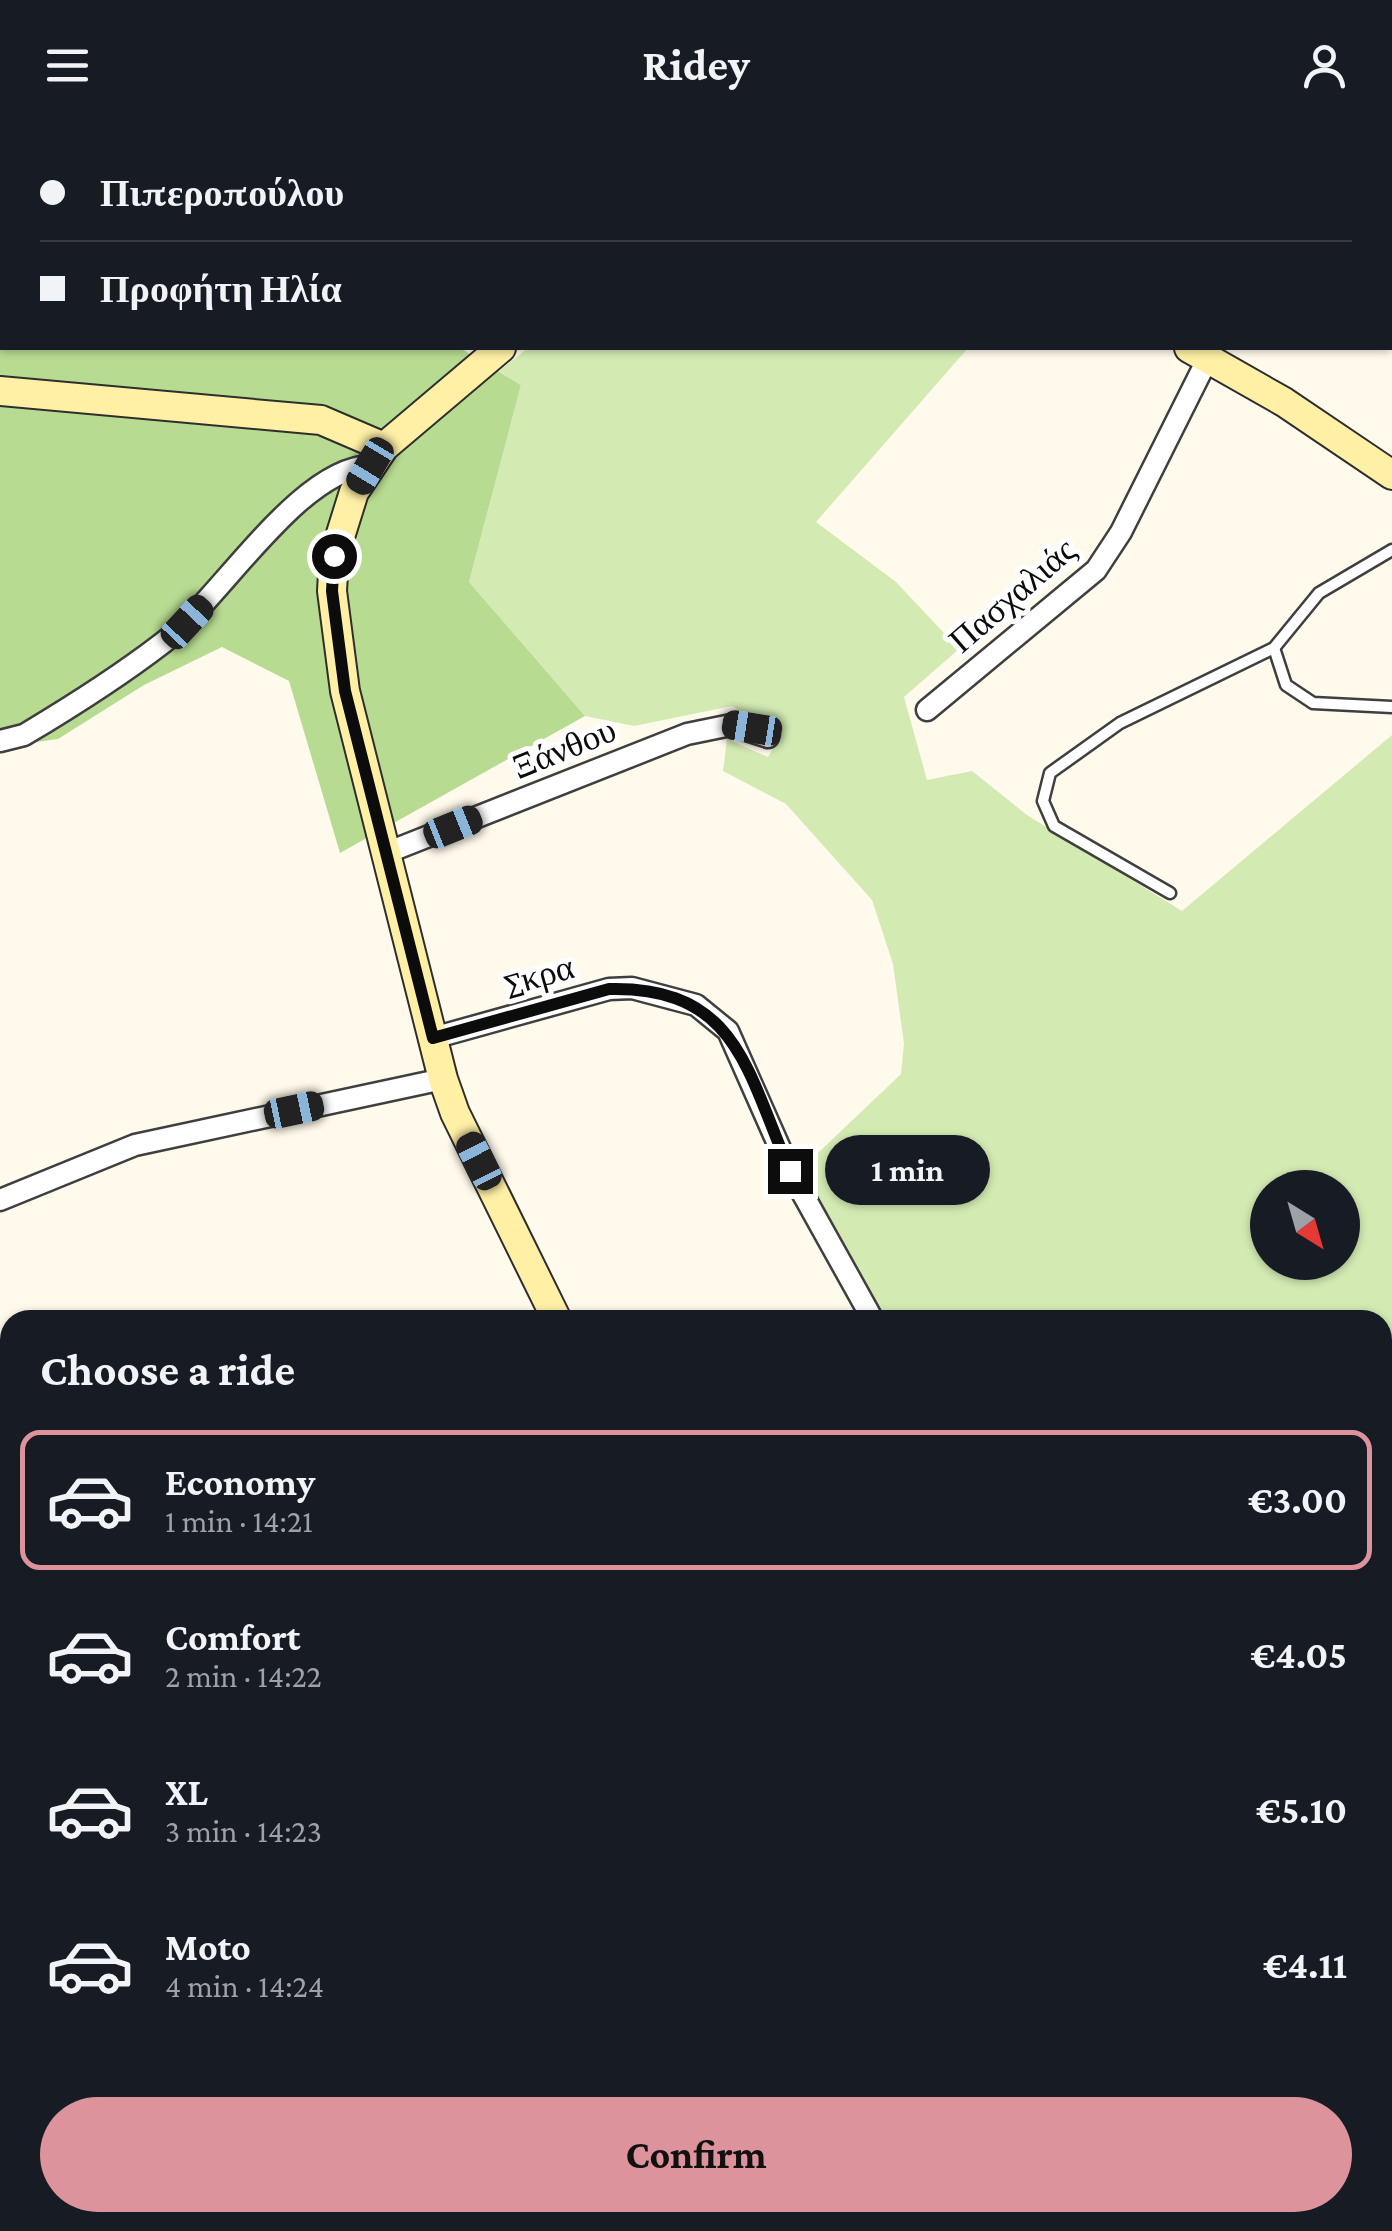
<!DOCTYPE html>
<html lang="en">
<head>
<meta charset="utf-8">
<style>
  :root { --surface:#171b24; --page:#20242c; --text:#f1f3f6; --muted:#9ea1a6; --line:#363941; --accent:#dc939c }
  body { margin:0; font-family:"Crimson Pro",serif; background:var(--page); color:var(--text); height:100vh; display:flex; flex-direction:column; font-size:38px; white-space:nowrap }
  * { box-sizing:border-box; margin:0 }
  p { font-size:32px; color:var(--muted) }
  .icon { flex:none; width:55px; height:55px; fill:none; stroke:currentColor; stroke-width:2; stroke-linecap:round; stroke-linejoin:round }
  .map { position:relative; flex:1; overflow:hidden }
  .drawer { position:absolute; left:0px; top:1180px; width:1392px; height:922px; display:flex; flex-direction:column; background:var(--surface); border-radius:30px 30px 0 0; box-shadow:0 2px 8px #0004 }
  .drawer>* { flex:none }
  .hud { position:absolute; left:0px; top:0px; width:1392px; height:220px; box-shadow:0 2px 8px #0004; display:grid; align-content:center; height:220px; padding:0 40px; background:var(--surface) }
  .needle { width:65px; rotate:143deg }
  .tools { position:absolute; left:1250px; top:1040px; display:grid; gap:20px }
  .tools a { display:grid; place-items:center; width:110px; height:110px; border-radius:50%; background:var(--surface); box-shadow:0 2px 8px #0004; font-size:50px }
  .end { position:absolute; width:45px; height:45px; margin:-22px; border:12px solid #0c0c0c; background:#fff; box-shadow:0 0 0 5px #fff }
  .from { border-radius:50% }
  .bubble { position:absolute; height:70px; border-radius:35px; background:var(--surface); box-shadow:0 2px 8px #0004; font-size:32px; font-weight:700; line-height:70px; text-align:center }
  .car { position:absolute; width:30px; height:60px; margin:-30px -15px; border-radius:12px; box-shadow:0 0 8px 2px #0007; background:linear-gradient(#222 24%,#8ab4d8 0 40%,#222 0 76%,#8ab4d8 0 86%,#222 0) }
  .hud b { display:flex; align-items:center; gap:35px; height:95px; font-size:38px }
  .hud b+b { border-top:2px solid var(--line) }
  .hud i { width:25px; height:25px; background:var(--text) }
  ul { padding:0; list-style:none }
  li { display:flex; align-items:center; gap:30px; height:140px; margin:0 20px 15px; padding:0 20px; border:5px solid transparent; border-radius:20px }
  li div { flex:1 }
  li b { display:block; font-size:38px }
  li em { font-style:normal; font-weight:700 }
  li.selected { border-color:var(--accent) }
  li>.icon { width:90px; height:90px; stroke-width:1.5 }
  h2 { padding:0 40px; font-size:45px; line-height:120px }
  .action { display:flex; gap:20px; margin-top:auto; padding:20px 40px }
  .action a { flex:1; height:115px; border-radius:60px; background:var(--accent); color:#111; font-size:40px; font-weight:700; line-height:115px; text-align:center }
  header { display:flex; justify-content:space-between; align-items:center; height:130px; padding:0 40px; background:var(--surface); font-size:45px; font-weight:700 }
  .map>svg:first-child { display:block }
  .farmland { fill:#f6f0ca }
  .green { fill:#d3ebb3; fill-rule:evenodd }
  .forest { fill:#b7dc91 }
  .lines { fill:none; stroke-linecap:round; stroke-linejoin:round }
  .lane-casing { stroke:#3f3f3f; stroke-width:15 }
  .street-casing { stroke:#3f3f3f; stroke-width:25 }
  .secondary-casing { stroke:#2e2e2e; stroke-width:32 }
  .lane { stroke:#fff; stroke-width:10 }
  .street { stroke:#fff; stroke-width:20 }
  .secondary { stroke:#fff0a6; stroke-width:28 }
  .route { stroke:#0c0c0c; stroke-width:12 }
  .labels { text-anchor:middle; stroke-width:10; stroke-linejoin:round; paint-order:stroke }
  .street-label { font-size:35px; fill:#0c0c0c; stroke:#fff }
</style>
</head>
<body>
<header><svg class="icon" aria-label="menu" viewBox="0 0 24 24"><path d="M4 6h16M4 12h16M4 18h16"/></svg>Ridey<svg class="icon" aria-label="person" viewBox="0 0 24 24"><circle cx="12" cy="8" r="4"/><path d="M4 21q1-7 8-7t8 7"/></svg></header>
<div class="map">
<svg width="1392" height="2101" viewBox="0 0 1392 2101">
  <rect width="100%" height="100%" fill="#fffaeb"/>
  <!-- farmland -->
  <path class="farmland" d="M 1392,1522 L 1392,1831 L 1383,1841 L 1382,1523 Z"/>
  <!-- green -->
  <path class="green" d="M 528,218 L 968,218 L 816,392 L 896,452 L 959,519 L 904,567 L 927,650 L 972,641 L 1027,685 L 1182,781 L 1392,605 L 1392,1522 L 1383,1523 L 1382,1190 L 888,1190 L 882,1184 L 800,1040 L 901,944 L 904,914 L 893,834 L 872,770 L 786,674 L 723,641 L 727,609 L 768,627 L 781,605 L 732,576 L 634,596 L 585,586 L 469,452 L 521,255 L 499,241 ZM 1268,1058 L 1342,1058 L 1342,1132 L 1268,1132 Z"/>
  <!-- forest -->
  <path class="forest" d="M 0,147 L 2,218 L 460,218 L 521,255 L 469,452 L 585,586 L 340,723 L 289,551 L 222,517 L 144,555 L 58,609 L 0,617 Z"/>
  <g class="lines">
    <!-- lane casing -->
    <g class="lane-casing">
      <g id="lane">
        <path d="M 1274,518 L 1286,555 L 1313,573 L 1392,577"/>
        <path d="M 1170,763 L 1054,696 L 1043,671 L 1050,643 L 1120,593 L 1274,518 L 1319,463 L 1392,420"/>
      </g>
    </g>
    <!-- street casing -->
    <g class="street-casing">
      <g id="street">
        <path d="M 927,0 L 929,2"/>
        <path d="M 1259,0 L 1261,2"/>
        <path d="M 1102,2 L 1103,0"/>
        <path d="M 1390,38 L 1392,36"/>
        <path d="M 1390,189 L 1392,192"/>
        <path d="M 927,580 L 1096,440 L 1121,402 L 1208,228"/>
        <path d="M 0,611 L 24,605 C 71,577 120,546 164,512 C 220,469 299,338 370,336"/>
        <path d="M 386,723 L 687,604 L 731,595 L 768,607"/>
        <path d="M 433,908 L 609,859 L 632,858 L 696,875 L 728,901 L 790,1041 L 873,1190"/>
        <path d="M 0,1070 L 135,1015 L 443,949"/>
        <path d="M 0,1296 L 10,1299"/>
        <path d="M 0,1884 L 10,1882"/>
        <path d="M 1382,1887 L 1392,1895"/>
        <path d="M 1382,2017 L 1392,2022"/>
        <path d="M 323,2092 L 330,2101"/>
        <path d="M 1246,2092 L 1253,2101"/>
        <path d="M 1378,2092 L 1380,2101"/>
        <path d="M 432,2101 L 447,2092"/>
        <path d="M 890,2101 L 907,2092"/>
      </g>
    </g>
    <!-- secondary casing -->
    <g class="secondary-casing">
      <g id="secondary">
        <path d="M 501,218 L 384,317 L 354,362 L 334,426 L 332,461 L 345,561 L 443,949 L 455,983 L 557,1190"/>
        <path d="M 1189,218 L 1284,272 L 1392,345"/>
        <path d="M 0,261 L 321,290 L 384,317"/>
        <path d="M 995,2092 L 999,2101"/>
      </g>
    </g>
    <!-- lane -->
    <use href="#lane" class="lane"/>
    <!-- street -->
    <use href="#street" class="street"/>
    <!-- secondary -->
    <use href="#secondary" class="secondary"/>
  </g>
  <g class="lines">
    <!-- route -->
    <path class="route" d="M 334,426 L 332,461 L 345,561 L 433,908 L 609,859 C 738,856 747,943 790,1041"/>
  </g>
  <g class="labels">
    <!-- street labels -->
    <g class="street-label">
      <text transform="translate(1012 465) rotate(-41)" y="12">Πασχαλιάς</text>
      <text transform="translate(564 618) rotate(-22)" y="12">Ξάνθου</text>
      <text transform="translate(539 845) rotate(-16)" y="12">Σκρα</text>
    </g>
  </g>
</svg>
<div class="tools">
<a><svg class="needle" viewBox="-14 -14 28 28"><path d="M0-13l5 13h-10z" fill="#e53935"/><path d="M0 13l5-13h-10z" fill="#9ea1a6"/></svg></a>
</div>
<i class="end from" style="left:334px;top:426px"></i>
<i class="end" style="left:790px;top:1041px"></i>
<div class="bubble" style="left:825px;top:1005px;width:165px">1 min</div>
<i class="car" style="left:370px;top:336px;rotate:211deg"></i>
<i class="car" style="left:187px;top:492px;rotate:43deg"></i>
<i class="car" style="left:752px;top:598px;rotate:279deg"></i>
<i class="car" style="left:453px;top:697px;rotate:68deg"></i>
<i class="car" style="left:294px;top:980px;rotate:78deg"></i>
<i class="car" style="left:479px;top:1031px;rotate:333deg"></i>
<div class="hud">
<b><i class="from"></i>Πιπεροπούλου</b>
<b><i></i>Προφήτη Ηλία</b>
</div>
<section class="drawer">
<h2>Choose a ride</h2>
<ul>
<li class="selected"><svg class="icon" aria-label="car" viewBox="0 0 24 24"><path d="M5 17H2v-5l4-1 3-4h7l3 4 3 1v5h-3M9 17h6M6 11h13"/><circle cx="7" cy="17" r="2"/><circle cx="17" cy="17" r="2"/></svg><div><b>Economy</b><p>1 min · 14:21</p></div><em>€3.00</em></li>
<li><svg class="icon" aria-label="car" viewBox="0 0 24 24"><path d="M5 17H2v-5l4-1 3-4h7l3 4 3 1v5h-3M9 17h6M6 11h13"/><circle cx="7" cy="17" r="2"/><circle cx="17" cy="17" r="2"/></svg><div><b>Comfort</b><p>2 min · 14:22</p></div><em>€4.05</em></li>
<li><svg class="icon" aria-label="car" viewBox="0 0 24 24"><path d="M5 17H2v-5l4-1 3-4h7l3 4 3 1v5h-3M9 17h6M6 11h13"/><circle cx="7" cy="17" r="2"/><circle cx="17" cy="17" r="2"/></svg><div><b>XL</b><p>3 min · 14:23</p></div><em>€5.10</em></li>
<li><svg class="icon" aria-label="car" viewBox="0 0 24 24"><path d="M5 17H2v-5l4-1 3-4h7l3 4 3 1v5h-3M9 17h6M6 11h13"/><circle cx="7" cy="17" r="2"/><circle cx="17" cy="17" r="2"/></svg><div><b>Moto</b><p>4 min · 14:24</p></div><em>€4.11</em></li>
</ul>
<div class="action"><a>Confirm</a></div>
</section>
</div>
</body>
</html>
